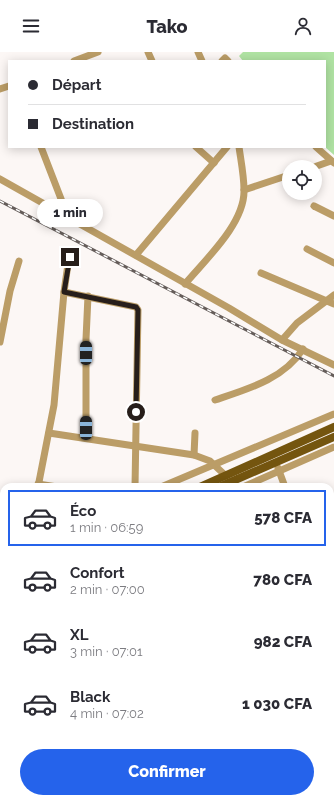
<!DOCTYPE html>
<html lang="fr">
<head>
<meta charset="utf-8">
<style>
  :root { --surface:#fff; --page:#f7f7f7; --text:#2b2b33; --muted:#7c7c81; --line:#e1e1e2; --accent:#2563eb }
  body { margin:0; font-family:Raleway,sans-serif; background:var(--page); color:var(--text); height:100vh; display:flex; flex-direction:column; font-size:15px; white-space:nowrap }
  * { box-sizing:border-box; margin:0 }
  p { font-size:13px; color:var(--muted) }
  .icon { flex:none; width:22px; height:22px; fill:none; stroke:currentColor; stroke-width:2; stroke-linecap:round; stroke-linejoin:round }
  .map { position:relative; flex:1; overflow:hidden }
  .drawer { position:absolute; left:0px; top:431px; width:334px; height:320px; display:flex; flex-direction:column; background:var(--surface); border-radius:12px 12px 0 0; box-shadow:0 2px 10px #0003 }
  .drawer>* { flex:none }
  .guide { position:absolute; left:8px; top:8px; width:318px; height:88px; border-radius:0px; box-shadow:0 2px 10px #0003; display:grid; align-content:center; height:88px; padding:0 20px; background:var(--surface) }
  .controls { position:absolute; left:282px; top:108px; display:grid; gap:8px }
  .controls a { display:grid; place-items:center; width:40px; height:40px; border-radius:50%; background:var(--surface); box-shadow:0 2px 10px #0003; font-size:20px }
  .end { position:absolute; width:18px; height:18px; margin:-9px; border:5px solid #271e1a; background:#fff; box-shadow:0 0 0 2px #fff }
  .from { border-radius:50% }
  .bubble { position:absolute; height:28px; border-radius:14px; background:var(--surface); box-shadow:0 2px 10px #0003; font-size:13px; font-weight:800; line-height:28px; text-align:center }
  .car { position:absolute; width:12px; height:24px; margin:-12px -6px; border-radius:5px; box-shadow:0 0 3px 1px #0007; background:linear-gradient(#222 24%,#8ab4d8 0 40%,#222 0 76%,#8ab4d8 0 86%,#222 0) }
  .guide b { display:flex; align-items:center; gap:14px; height:38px; font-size:15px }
  .guide b+b { border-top:1px solid var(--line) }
  .guide i { width:10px; height:10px; background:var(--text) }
  ul { padding:7px 0 0; list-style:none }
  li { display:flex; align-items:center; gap:12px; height:56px; margin:0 8px 6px; padding:0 12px; border:2px solid transparent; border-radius:0px }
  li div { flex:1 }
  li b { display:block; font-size:15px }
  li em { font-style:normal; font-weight:800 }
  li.current { border-color:var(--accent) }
  li>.icon { width:36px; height:36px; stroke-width:1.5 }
  .cta { display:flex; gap:8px; margin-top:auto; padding:8px 20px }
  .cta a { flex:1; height:46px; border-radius:24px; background:var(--accent); color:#fff; font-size:16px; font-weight:800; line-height:46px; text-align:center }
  header { display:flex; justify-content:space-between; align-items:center; height:52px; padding:0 20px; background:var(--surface); font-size:18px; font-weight:800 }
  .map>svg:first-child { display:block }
  .green { fill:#b0e3a3 }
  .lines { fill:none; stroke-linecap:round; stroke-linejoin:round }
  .minor { stroke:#bb9d67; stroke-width:7 }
  .major { stroke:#74550f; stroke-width:8 }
  .rail-casing { stroke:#655d5a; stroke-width:3 }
  .rail { stroke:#fff; stroke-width:1.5; stroke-dasharray:4.5; stroke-linecap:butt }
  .route { stroke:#271e1a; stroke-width:5 }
</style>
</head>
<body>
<header><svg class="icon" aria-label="menu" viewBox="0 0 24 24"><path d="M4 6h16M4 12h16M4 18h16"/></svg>Tako<svg class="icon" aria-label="person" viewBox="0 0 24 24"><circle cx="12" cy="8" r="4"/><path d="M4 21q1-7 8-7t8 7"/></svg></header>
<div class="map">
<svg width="334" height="751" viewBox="0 0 334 751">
  <rect width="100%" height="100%" fill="#fcf7f5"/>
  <!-- green -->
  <path class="green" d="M 243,0 L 334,0 L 334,103 L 325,95 L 325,9 L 243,9 L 239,4 Z"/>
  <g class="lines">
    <!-- minor -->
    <g class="minor">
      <path d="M 148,0 L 152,9"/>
      <path d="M 198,0 L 202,9"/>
      <path d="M 74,9 L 98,0"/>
      <path d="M 222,9 L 225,6 L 228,9"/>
      <path d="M 0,37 L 9,34"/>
      <path d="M 41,95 L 68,165"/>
      <path d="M 196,95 L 214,111"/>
      <path d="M 316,95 L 334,111"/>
      <path d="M 314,115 L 331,109"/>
      <path d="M 0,127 L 229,256 L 282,288 L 334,313"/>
      <path d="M 244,138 L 289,123"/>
      <path d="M 314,154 L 334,164"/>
      <path d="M 307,197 L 334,211"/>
      <path d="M 136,203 L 227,95"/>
      <path d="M 261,221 L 334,252"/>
      <path d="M 185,232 C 206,207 245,171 244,138 C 244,124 241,109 239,95"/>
      <path d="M 64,240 L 136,255 L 138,258 L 135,435"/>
      <path d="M 282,288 L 297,271 L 334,243"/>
      <path d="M 0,290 L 10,239 L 19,209"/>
      <path d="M 215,348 C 248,337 284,327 303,297"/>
      <path d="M 49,381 L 194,403 L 210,409 L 226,424"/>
      <path d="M 86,386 L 86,287 L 88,244"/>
      <path d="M 194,403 L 195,381"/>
      <path d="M 278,416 L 285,435"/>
      <path d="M 38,432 L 57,435"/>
      <path d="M 38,435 L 54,353 L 64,240 L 69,205"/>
      <path d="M 161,435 L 334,362"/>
      <path d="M 243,435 L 334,395"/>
      <path d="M 330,449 L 334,448"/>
      <path d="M 0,502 L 4,501"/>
      <path d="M 330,503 L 334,501"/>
      <path d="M 0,543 L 4,541"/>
      <path d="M 0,593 L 4,591"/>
      <path d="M 330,617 L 334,626"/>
      <path d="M 330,637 L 334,637"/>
      <path d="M 0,719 L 4,719"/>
      <path d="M 31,747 L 31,751"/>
      <path d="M 144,749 L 199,751 L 326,747"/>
      <path d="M 4,751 L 5,747"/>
      <path d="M 85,751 L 86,747"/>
    </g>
    <!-- major -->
    <g class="major">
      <path d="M 200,435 L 334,375"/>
      <path d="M 219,435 L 334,385"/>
      <path d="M 0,520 L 4,518"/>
      <path d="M 0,529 L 4,528"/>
    </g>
    <!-- rail casing -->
    <g class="rail-casing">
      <path id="rail" d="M 0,149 L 334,324"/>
    </g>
    <!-- rail -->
    <use href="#rail" class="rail"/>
  </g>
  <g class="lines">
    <!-- route -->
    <path class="route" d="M 70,205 L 64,240 L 136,255 L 138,258 L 136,360"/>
  </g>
</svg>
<div class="controls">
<a><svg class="icon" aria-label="locate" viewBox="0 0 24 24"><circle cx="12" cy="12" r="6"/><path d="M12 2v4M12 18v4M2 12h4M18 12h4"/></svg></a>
</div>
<i class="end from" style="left:136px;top:360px"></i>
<i class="end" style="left:70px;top:205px"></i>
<div class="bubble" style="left:37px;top:147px;width:66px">1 min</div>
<i class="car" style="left:86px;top:301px;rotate:0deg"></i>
<i class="car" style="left:86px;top:376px;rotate:0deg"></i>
<div class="guide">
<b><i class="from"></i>Départ</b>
<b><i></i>Destination</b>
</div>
<section class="drawer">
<ul>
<li class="current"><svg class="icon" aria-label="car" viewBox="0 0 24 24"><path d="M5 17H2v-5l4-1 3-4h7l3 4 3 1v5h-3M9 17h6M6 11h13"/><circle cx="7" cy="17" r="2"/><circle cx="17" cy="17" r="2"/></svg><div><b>Éco</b><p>1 min · 06:59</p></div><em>578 CFA</em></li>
<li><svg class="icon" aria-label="car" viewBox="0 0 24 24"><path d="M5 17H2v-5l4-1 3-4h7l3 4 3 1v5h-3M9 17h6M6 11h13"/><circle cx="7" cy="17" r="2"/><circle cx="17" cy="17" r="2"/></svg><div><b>Confort</b><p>2 min · 07:00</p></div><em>780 CFA</em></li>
<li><svg class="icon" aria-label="car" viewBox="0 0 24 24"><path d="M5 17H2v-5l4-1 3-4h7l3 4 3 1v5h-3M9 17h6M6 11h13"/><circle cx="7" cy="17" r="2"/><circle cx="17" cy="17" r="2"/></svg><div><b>XL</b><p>3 min · 07:01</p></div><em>982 CFA</em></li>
<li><svg class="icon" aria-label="car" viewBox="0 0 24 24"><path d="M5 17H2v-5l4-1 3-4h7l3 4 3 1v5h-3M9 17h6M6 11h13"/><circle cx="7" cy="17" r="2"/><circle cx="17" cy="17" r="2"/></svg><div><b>Black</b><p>4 min · 07:02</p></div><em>1 030 CFA</em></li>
</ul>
<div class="cta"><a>Confirmer</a></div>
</section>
</div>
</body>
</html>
